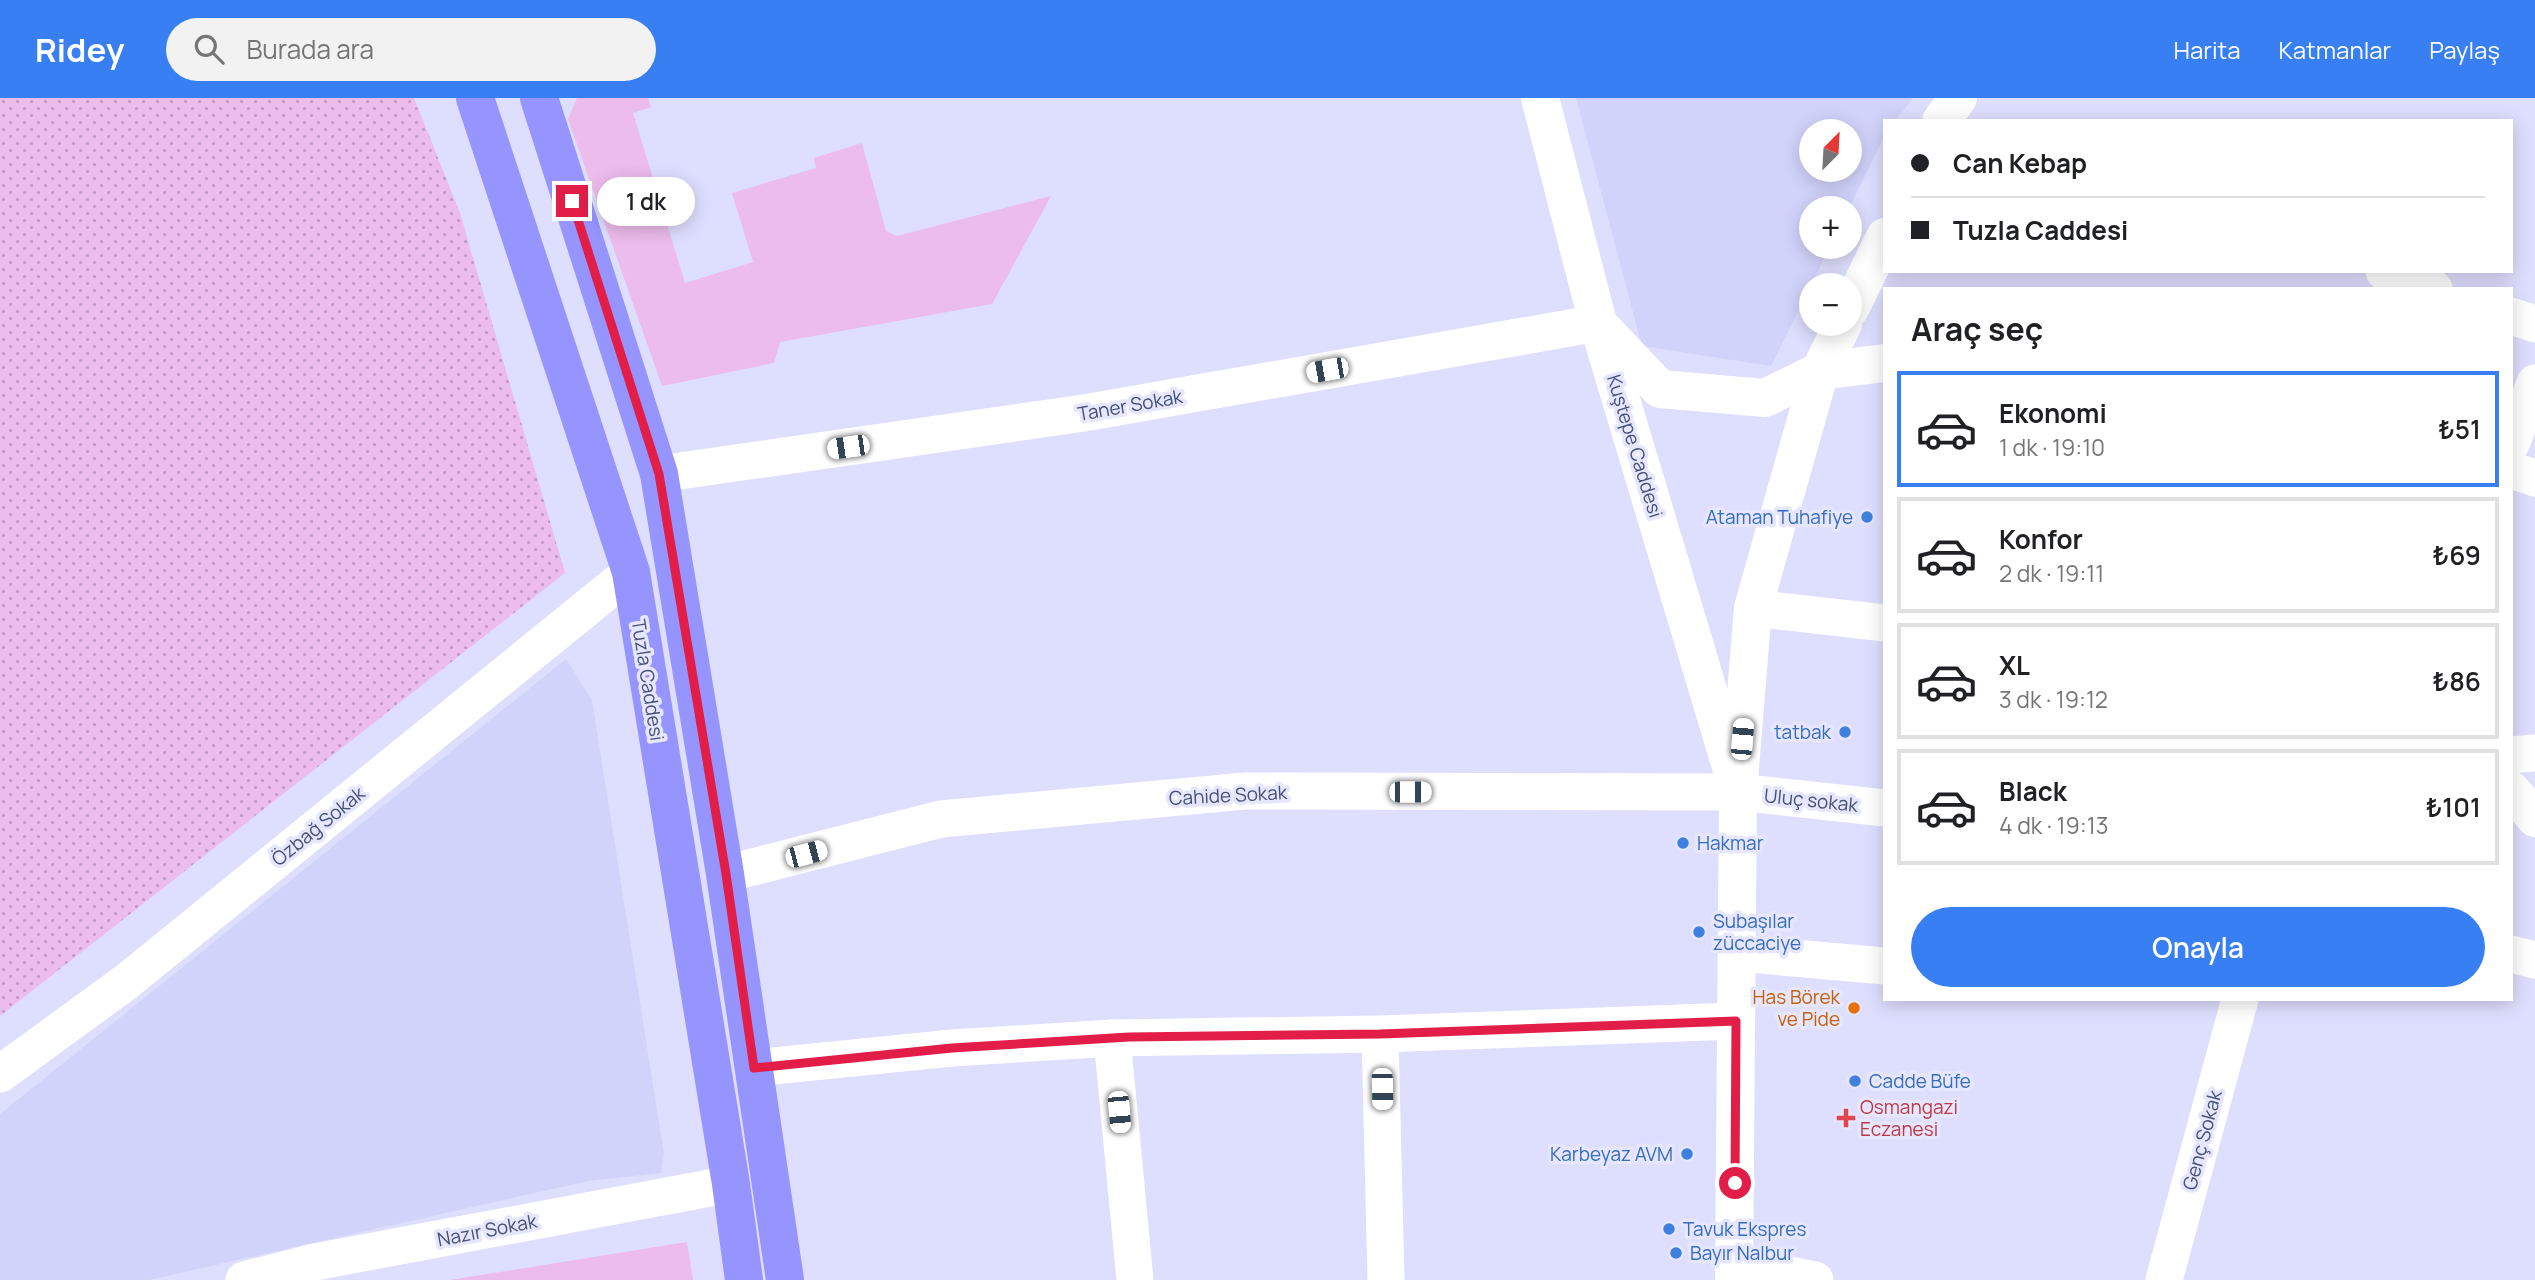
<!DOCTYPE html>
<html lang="tr">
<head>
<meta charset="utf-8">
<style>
  :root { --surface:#fff; --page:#f2f2f2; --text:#202124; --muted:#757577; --line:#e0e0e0; --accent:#387ff3 }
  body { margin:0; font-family:Manrope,sans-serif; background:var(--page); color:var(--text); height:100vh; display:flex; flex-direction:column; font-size:26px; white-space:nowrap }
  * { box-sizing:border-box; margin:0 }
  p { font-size:23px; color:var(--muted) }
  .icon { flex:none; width:38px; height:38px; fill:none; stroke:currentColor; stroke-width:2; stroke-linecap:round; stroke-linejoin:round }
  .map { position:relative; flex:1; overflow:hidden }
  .side { position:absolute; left:1883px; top:189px; width:630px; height:714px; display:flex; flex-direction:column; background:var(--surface); border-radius:0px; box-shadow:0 4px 18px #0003 }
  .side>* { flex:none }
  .guide { position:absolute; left:1883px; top:21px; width:630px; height:154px; border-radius:0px; box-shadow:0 4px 18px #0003; display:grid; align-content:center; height:154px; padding:0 28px; background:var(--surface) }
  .needle { width:46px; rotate:24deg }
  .fabs { position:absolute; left:1799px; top:21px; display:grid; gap:14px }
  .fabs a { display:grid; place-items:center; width:63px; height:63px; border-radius:50%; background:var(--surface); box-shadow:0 4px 18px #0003; font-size:35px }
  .end { position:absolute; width:32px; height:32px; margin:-16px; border:9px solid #e11d48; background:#fff; box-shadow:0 0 0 4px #fff }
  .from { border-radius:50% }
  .bubble { position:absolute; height:49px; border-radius:24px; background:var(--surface); box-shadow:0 4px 18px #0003; font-size:23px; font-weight:600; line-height:49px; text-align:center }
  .car { position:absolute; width:21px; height:42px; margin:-21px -10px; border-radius:9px; box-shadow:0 0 5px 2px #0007; background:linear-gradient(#fff 24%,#345 0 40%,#fff 0 76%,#345 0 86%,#fff 0) }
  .guide b { display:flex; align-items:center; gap:24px; height:66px; font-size:26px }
  .guide b+b { border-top:2px solid var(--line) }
  .guide i { width:18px; height:18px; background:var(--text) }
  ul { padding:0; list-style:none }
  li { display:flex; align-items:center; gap:21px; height:116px; margin:0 14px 10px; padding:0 14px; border:4px solid var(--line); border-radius:0px }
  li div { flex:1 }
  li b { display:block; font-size:26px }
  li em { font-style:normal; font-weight:600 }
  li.current { border-color:var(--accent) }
  li>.icon { width:63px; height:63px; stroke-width:1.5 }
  h2 { padding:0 28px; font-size:32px; line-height:84px }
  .button { display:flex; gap:14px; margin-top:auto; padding:14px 28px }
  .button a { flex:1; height:80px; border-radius:42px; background:var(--accent); color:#fff; font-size:28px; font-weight:600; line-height:80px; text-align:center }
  header { display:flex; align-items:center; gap:42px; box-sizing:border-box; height:98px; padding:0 35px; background:var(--accent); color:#fff }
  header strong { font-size:33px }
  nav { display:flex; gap:38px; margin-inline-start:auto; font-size:24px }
  .search { width:490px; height:63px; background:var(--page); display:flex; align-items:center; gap:18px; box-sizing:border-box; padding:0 24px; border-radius:38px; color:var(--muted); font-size:26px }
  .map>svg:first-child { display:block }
  .residential { fill:#d2d3fb; fill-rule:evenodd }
  .green { fill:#ecbcec }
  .park { fill:url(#park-dots) }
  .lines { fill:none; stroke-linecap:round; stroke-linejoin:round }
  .street { stroke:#fff; stroke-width:37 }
  .secondary { stroke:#fff; stroke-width:38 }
  .primary { stroke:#9694ff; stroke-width:38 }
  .route { stroke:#e11d48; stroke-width:9 }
  .shop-dot { fill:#3f7fe0; stroke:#e6e6ff; stroke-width:2.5 }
  .food-dot { fill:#e8710a; stroke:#e6e6ff; stroke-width:2.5 }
  .health-dot { fill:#e0444e; stroke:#e6e6ff; stroke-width:2.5 }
  .labels { text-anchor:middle; stroke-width:7; stroke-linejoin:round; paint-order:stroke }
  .street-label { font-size:19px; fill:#445175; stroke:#e6e6ff }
  .shop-label { font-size:19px; fill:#366cbe; stroke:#e6e6ff; text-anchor:start }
  .food-label { font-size:19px; fill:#c56008; stroke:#e6e6ff; text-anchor:end }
  .health-label { font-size:19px; fill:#be3a42; stroke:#e6e6ff; text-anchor:start }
</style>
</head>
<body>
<header>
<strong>Ridey</strong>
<div class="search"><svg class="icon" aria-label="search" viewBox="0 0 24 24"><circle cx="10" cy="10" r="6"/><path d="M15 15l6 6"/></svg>Burada ara</div>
<nav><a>Harita</a><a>Katmanlar</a><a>Paylaş</a></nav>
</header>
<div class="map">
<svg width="2535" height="1182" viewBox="0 0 2535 1182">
  <defs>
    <pattern id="park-dots" width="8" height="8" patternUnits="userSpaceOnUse" patternTransform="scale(1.75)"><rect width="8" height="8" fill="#ecbcec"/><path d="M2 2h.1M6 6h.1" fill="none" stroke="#c19bc4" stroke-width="1.8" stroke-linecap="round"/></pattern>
  </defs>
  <rect width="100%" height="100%" fill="#dedefe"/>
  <!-- residential -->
  <g class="residential">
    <path d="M 1576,0 L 1913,0 L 1895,23 L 1885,23 L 1885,37 L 1849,110 L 1811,110 L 1811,149 L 1830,149 L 1771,268 L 1642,248 ZM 1811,33 L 1850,33 L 1850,72 L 1811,72 Z"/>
    <path d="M 566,561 L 592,602 L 664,1056 L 661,1075 L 588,1083 L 149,1182 L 0,1182 L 0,1016 Z"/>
  </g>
  <!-- green -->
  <g class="green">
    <path d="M 577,0 L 648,0 L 651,9 L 633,15 L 685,185 L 753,164 L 732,95 L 816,70 L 814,60 L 862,45 L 886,133 L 897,138 L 1051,98 L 992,206 L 780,244 L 774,265 L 662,288 L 568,21 Z"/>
    <path d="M 687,1144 L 693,1182 L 450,1182 Z"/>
  </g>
  <!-- park -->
  <path class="park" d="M 0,0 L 414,0 L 460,115 L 565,475 L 0,918 Z"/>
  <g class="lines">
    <!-- street -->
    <g class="street">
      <path d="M 2384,173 L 2434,191"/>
      <path d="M 2511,218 L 2535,226"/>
      <path d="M 2511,346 L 2535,285"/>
      <path d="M 2511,372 L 2535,380"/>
      <path d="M 659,376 L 1084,315 L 1598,225"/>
      <path d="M 1753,510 L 1885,525"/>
      <path d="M 2511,657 L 2535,655"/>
      <path d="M 725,776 L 941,721 L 1245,693 L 1738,694 L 1885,710"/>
      <path d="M 1737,855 L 1885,868"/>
      <path d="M 2511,856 L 2535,862"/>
      <path d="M 1380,936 L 1386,1182"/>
      <path d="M 1112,940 L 1135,1182"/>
      <path d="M 754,970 L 952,950 L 1112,940 L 1380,936 L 1736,923"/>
      <path d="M 0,976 L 126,884 L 631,474"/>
      <path d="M 1734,1166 L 1815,1182"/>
      <path d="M 244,1182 L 315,1164 L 731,1086"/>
      <path d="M 2164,1182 L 2240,901"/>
    </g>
    <!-- secondary -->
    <g class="secondary">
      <path d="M 1540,0 L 1598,225 L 1732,672"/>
      <path d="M 1941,23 L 1958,0"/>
      <path d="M 1850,211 L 1885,139"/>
      <path d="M 1604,232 L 1660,291 L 1765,300 L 1820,273 L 1885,265"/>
      <path d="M 2511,692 L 2535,720"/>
      <path d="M 1734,1182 L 1738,694 L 1753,510 L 1820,273 L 1843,226"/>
    </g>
    <!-- primary -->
    <g class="primary">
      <path d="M 475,0 L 631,474 L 731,1086 L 744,1182"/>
      <path d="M 539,0 L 659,376 L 725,776 L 785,1182"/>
    </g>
  </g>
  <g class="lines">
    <!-- route -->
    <path class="route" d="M 572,103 L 659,376 L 726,776 L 754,970 L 952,950 L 1129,939 L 1380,936 L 1736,923 L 1735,1085"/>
  </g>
  <!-- markers -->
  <g class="shop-dot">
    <circle cx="1867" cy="419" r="7"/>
    <circle cx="1845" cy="634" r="7"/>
    <circle cx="1683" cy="745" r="7"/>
    <circle cx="1699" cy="834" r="7"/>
    <circle cx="1855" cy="983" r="7"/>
    <circle cx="1687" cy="1056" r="7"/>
    <circle cx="1669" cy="1131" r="7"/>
    <circle cx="1676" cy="1155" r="7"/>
  </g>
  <circle class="food-dot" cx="1854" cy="910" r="7"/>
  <path class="health-dot" d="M1842.5 1009.5h7v7h7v7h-7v7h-7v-7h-7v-7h7z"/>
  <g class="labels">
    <!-- street labels -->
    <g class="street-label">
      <text transform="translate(1130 307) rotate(-10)" y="7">Taner Sokak</text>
      <text transform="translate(1635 348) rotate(73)" y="7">Kuştepe Caddesi</text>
      <text transform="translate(648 582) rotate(81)" y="7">Tuzla Caddesi</text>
      <text transform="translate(1228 697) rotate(-3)" y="7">Cahide Sokak</text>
      <text transform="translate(1811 702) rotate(6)" y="7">Uluç sokak</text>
      <text transform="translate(318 728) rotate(-39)" y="7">Özbağ Sokak</text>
      <text transform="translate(2202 1042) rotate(-75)" y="7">Genç Sokak</text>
      <text transform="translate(487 1132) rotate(-11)" y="7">Nazır Sokak</text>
    </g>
    <!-- shop labels -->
    <g class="shop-label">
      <text x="1853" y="426" text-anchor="end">Ataman Tuhafiye</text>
      <text x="1831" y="641" text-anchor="end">tatbak</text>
      <text x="1697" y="752">Hakmar</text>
      <text x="1713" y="830">Subaşılar<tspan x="1713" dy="22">züccaciye</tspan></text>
      <text x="1869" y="990">Cadde Büfe</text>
      <text x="1673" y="1063" text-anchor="end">Karbeyaz AVM</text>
      <text x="1683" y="1138">Tavuk Ekspres</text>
      <text x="1690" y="1162">Bayır Nalbur</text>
    </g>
    <!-- food labels -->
    <g class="food-label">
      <text x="1840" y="906">Has Börek<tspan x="1840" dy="22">ve Pide</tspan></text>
    </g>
    <!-- health labels -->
    <g class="health-label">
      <text x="1860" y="1016">Osmangazi<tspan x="1860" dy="22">Eczanesi</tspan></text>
    </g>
  </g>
</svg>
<div class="fabs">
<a><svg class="needle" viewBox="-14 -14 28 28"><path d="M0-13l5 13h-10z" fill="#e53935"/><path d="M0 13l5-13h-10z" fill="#757577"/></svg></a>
<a>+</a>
<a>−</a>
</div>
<i class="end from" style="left:1735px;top:1085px"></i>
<i class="end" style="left:572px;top:103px"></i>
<div class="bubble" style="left:597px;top:79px;width:98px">1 dk</div>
<i class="car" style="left:1327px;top:272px;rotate:260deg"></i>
<i class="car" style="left:848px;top:349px;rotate:262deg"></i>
<i class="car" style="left:1742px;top:641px;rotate:5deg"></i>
<i class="car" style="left:1410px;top:694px;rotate:90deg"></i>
<i class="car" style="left:806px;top:756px;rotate:75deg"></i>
<i class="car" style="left:1382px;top:991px;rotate:179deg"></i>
<i class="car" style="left:1119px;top:1014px;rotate:175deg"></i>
<div class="guide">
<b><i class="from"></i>Can Kebap</b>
<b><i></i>Tuzla Caddesi</b>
</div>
<section class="side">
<h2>Araç seç</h2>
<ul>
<li class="current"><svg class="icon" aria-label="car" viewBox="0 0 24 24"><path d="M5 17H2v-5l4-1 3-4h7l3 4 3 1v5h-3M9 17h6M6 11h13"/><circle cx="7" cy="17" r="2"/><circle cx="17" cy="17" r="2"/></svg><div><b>Ekonomi</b><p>1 dk · 19:10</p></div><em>₺51</em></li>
<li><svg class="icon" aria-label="car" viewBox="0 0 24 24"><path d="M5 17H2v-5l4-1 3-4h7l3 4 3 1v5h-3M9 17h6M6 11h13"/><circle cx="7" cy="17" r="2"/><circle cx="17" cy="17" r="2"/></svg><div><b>Konfor</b><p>2 dk · 19:11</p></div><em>₺69</em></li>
<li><svg class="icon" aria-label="car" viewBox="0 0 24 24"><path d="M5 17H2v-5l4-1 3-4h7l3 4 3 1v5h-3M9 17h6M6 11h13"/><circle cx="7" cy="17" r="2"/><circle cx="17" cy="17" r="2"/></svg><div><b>XL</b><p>3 dk · 19:12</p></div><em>₺86</em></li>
<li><svg class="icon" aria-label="car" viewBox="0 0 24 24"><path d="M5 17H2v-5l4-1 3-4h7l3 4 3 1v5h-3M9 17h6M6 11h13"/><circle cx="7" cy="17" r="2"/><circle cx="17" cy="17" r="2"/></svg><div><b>Black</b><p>4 dk · 19:13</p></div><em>₺101</em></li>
</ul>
<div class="button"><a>Onayla</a></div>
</section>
</div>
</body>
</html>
